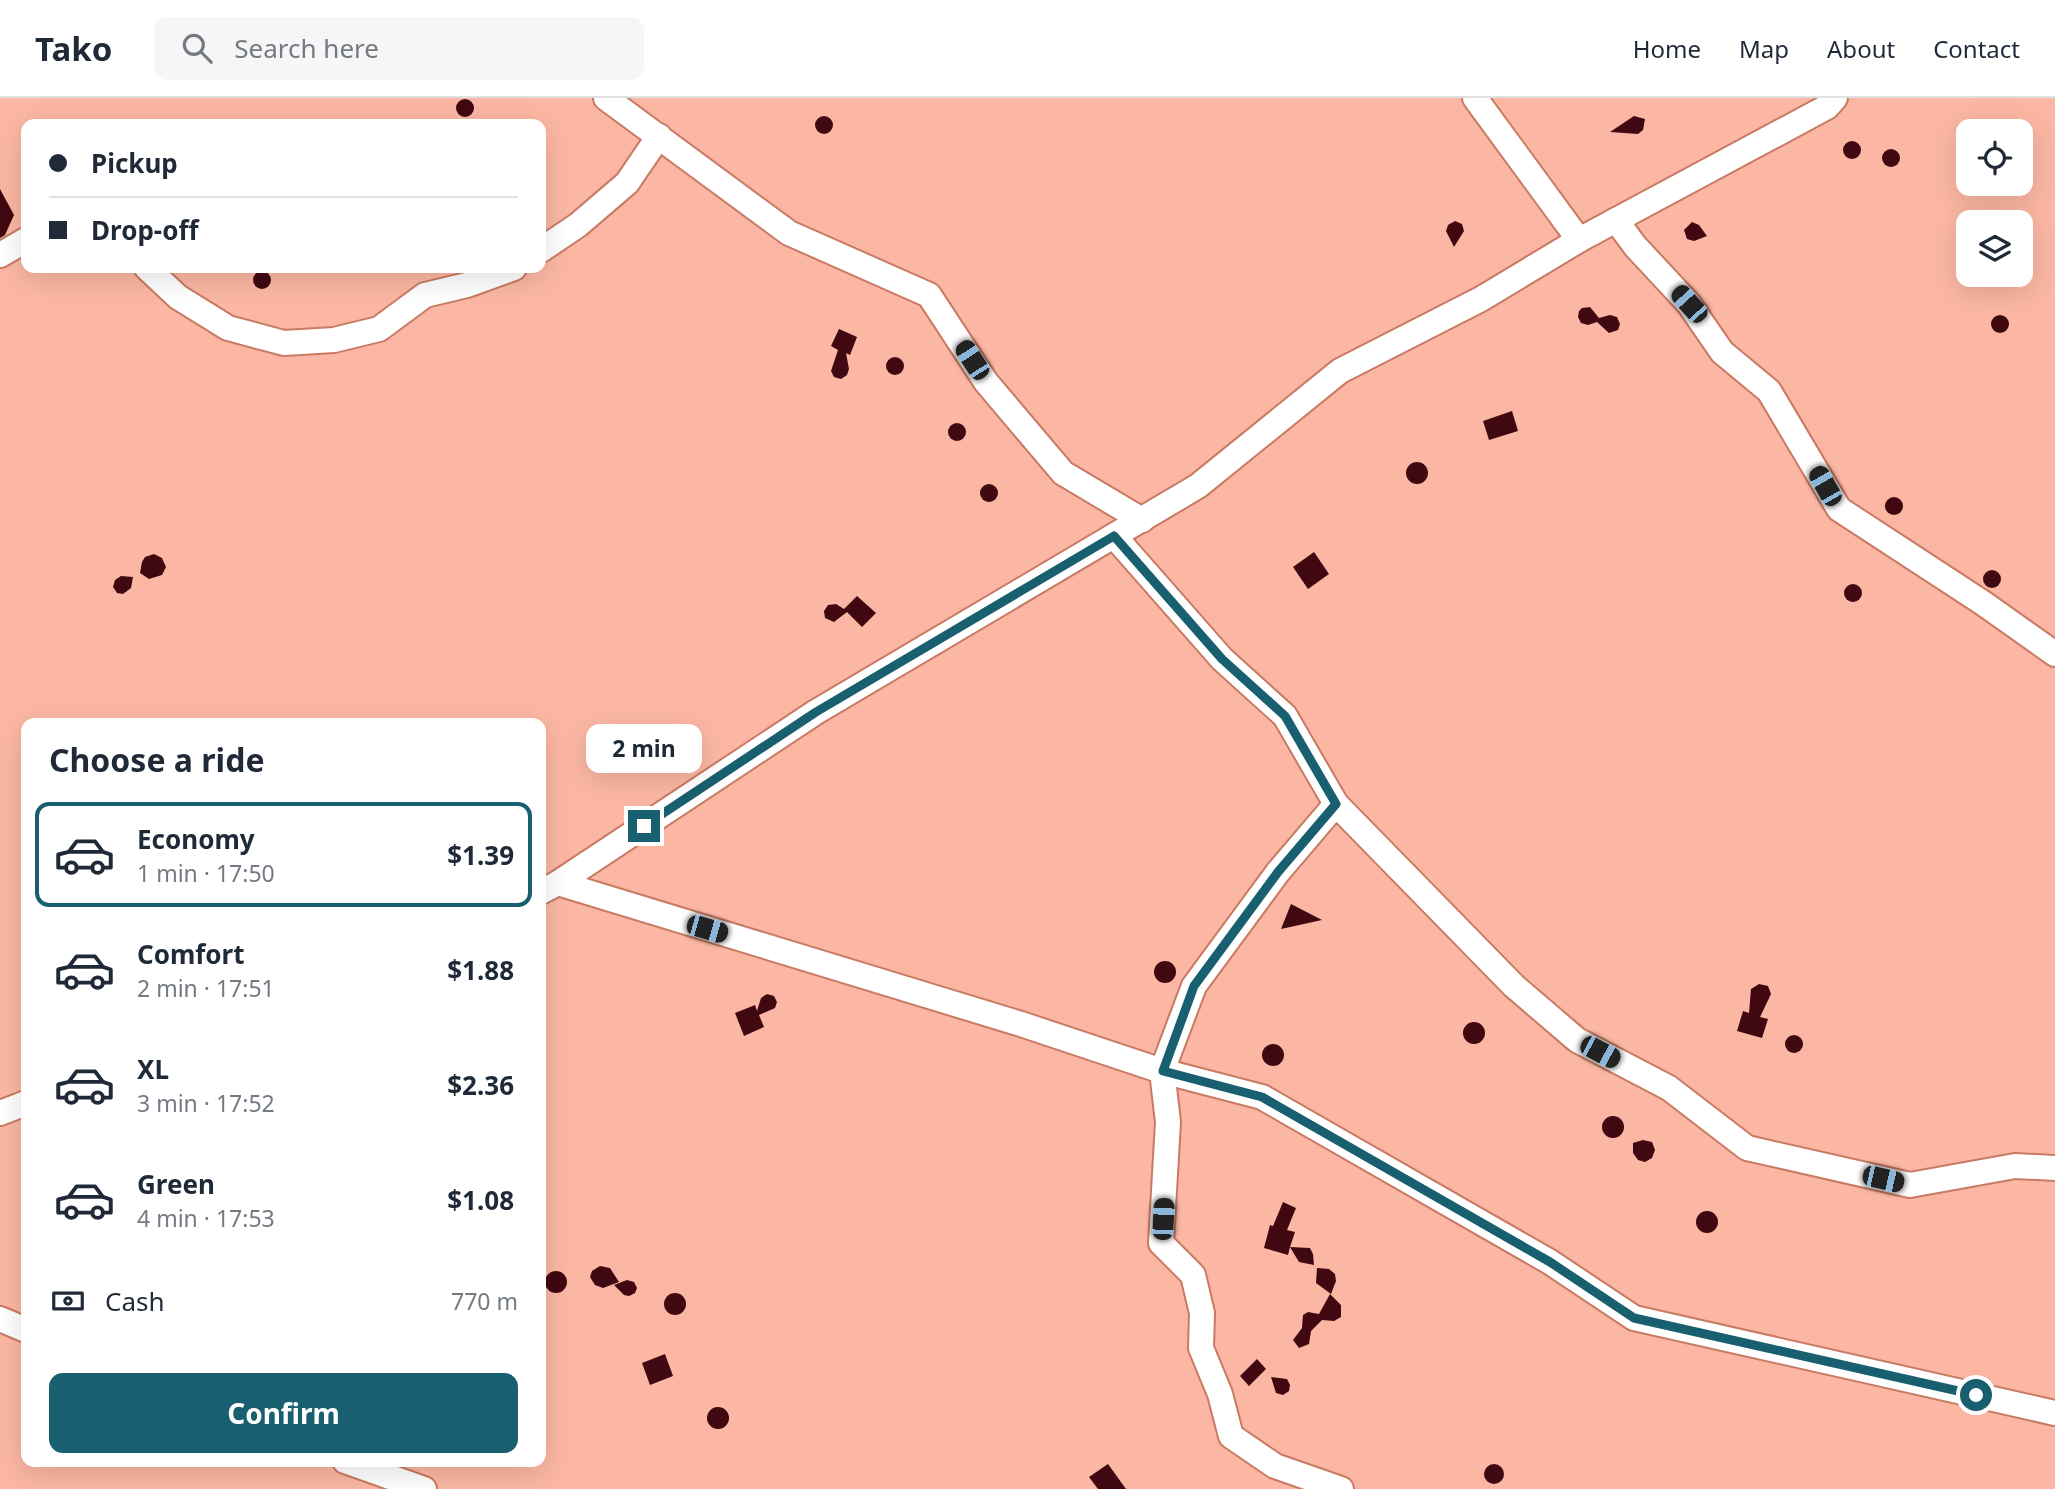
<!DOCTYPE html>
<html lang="en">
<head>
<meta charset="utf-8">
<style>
  :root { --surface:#fff; --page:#f6f6f7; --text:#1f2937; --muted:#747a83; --line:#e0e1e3; --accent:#185f70 }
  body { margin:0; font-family:"Noto Sans",sans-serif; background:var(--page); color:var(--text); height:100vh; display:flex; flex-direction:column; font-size:26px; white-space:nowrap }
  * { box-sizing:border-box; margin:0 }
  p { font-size:23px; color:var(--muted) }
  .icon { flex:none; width:38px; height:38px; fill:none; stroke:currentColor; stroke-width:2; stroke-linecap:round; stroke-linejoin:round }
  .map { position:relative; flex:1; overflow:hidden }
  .side { position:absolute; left:21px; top:620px; width:525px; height:749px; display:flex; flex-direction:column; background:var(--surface); border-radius:14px; box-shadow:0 7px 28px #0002 }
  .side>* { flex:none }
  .banner { position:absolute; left:21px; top:21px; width:525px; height:154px; border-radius:14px; box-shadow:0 7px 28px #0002; display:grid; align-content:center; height:154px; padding:0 28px; background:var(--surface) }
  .tools { position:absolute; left:1956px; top:21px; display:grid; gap:14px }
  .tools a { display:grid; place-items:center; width:77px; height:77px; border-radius:14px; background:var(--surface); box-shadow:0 7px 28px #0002; font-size:35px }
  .end { position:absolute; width:32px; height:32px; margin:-16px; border:9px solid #185f70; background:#fff; box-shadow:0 0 0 4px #fff }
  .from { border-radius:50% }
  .bubble { position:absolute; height:49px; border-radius:14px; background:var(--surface); box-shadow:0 7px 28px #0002; font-size:23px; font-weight:700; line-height:49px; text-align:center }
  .car { position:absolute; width:21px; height:42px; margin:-21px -10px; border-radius:9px; box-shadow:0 0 5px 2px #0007; background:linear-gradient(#222 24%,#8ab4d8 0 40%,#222 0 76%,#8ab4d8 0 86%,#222 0) }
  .banner b { display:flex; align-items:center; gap:24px; height:66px; font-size:26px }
  .banner b+b { border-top:2px solid var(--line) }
  .banner i { width:18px; height:18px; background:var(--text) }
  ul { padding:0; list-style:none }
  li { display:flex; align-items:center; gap:21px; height:105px; margin:0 14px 10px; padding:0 14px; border:4px solid transparent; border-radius:14px }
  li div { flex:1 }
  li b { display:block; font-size:26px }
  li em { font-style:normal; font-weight:700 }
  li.current { border-color:var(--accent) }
  li>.icon { width:63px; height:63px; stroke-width:1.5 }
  h2 { padding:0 28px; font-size:32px; line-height:84px }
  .pay { display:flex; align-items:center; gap:18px; height:77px; padding:0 28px; font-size:26px }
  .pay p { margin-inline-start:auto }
  .action { display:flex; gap:14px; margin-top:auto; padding:14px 28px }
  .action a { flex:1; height:80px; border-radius:14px; background:var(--accent); color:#fff; font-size:28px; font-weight:700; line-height:80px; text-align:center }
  header { display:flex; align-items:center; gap:42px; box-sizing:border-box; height:98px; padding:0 35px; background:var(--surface); border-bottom:2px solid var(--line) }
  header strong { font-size:33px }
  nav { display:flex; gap:38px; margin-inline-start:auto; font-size:24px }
  .search { width:490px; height:63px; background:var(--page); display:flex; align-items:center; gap:18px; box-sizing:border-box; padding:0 24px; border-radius:14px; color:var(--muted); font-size:26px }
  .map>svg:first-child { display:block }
  .building { fill:#400811 }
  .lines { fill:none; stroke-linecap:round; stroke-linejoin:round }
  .minor-casing { stroke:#c97a63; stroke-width:28 }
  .minor { stroke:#fff; stroke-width:24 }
  .route { stroke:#185f70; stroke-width:9 }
</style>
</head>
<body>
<header>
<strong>Tako</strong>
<div class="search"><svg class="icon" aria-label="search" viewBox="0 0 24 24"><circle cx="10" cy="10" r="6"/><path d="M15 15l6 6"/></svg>Search here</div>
<nav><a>Home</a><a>Map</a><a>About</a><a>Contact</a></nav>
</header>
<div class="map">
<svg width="2055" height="1391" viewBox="0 0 2055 1391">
  <rect width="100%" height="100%" fill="#fbb7a3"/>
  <!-- building -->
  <g class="building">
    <circle cx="465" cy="10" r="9"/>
    <circle cx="824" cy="27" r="9"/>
    <path d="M 1634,18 L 1645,21 L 1643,32 L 1638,36 L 1610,34 Z"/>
    <circle cx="1852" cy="52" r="9"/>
    <circle cx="1891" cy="60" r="9"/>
    <path d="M 0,91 L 14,117 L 5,137 L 0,140 Z"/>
    <path d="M 1455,123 L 1462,126 L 1464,133 L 1454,149 L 1446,133 L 1448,127 Z"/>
    <path d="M 1692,124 L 1699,127 L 1707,138 L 1694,143 L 1687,141 L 1684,132 Z"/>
    <circle cx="262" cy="182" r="9"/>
    <path d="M 1590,209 L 1599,220 L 1610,217 L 1617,219 L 1620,226 L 1618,232 L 1609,235 L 1597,224 L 1588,227 L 1581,225 L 1578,219 L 1579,213 L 1582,210 Z"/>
    <circle cx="2000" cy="226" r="9"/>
    <path d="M 839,231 L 857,239 L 850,257 L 846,255 L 849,271 L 847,277 L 841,281 L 834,279 L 831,273 L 838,252 L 831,248 Z"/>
    <circle cx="895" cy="268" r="9"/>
    <path d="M 1512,313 L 1518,333 L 1489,342 L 1483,323 Z"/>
    <circle cx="957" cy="334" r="9"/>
    <circle cx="1417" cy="375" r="11"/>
    <circle cx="989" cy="395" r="9"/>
    <circle cx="1894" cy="408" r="9"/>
    <path d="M 1314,454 L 1329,476 L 1308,491 L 1293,469 Z"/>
    <path d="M 154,456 L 162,460 L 166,469 L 162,477 L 149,481 L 140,475 L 142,464 L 145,459 Z"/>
    <circle cx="1992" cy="481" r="9"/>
    <path d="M 121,478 L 133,479 L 131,490 L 123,496 L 117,495 L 113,489 L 115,482 Z"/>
    <circle cx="1853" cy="495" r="9"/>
    <path d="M 857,498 L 876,515 L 862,529 L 847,514 L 834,524 L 825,520 L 824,513 L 828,507 L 836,506 L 844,511 Z"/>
    <path d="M 1291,806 L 1322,822 L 1281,831 Z"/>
    <circle cx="1165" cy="874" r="11"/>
    <path d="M 1759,886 L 1768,888 L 1771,896 L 1760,919 L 1768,921 L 1762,940 L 1737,933 L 1743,913 L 1749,915 L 1751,891 Z"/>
    <path d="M 767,896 L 774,898 L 777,904 L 775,910 L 759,917 L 764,929 L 744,938 L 735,915 L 755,907 L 757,913 L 761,900 Z"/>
    <circle cx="1474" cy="935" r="11"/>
    <circle cx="1794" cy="946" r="9"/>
    <circle cx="1273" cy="957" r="11"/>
    <circle cx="1613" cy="1029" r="11"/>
    <path d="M 1643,1042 L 1652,1044 L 1655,1052 L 1652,1060 L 1645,1064 L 1638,1062 L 1633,1055 L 1633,1045 Z"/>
    <path d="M 1283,1104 L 1296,1110 L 1287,1132 L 1295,1134 L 1290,1149 L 1310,1150 L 1313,1156 L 1314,1167 L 1299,1164 L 1290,1149 L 1288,1157 L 1264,1150 L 1270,1127 L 1273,1128 Z"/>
    <circle cx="1707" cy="1124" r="11"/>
    <path d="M 600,1168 L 610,1170 L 619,1184 L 603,1190 L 595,1187 L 590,1179 L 592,1173 Z"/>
    <path d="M 1317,1170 L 1329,1171 L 1335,1176 L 1336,1183 L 1331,1196 L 1316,1185 Z"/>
    <circle cx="556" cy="1184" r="11"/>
    <path d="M 627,1182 L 634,1184 L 637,1190 L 635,1195 L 629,1198 L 624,1197 L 614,1187 Z"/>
    <circle cx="675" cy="1206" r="11"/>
    <path d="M 1330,1196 L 1341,1207 L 1341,1219 L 1334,1223 L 1322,1222 L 1311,1233 L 1309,1246 L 1299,1250 L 1293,1242 L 1302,1230 L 1303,1217 L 1308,1214 L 1319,1216 Z"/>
    <path d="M 665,1256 L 673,1278 L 650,1287 L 642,1265 Z"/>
    <path d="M 1257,1261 L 1266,1271 L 1249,1288 L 1240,1278 Z"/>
    <path d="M 1271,1279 L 1287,1281 L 1290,1287 L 1289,1293 L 1283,1297 L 1276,1295 Z"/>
    <circle cx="718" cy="1320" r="11"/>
    <circle cx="1494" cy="1376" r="10"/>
    <path d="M 1108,1366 L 1126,1391 L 1098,1391 L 1089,1379 Z"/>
  </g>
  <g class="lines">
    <!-- minor casing -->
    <g class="minor-casing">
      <g id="minor">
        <path d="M 606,0 L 789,135 L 929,197 L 986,284 L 1063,375 L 1142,422"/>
        <path d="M 1475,0 L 1579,142"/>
        <path d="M 1616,122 L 1635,148 L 1689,206 L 1722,254 L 1769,293 L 1839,411 L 1983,505 L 2055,556"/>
        <path d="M 541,152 L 578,127 L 627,85 L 659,38"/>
        <path d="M 0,157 L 26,142"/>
        <path d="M 147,170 L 178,199 L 228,230 L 284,245 L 334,242 L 379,231 L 425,197 L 467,187 L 514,170"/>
        <path d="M 1114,438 L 1222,561 L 1285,618 L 1336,706 L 1514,888 L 1577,942 L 1669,990 L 1747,1050 L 1910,1087 L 2015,1068 L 2055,1070"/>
        <path d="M 1336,706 L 1278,774 L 1194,888 L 1162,973 L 1168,1024 L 1161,1145 L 1193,1177 L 1202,1215 L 1201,1250 L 1220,1296 L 1231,1338 L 1275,1368 L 1341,1391"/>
        <path d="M 558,785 L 1021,926 L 1162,973 L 1262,999 L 1550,1164 L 1634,1220 L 2055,1315"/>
        <path d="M 541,794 L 558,785 L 816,614 L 1198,388 L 1340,273 L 1481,201 L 1579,142 L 1827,9 L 1835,0"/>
        <path d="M 0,1015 L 26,1005"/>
        <path d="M 0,1221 L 26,1232"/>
        <path d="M 345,1363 L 424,1391"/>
      </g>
    </g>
    <!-- minor -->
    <use href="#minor" class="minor"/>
  </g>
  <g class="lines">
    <!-- route -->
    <path class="route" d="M 644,728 L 816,614 L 1114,438 L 1222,561 L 1285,618 L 1336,706 L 1278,774 L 1194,888 L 1163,973 L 1262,999 L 1550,1164 L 1634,1220 L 1976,1297"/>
  </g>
</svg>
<div class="tools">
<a><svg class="icon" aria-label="locate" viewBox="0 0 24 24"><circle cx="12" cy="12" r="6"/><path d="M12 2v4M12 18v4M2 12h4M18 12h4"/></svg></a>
<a><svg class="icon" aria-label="layers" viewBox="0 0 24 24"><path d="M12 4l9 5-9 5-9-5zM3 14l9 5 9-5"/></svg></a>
</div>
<i class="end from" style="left:1976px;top:1297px"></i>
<i class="end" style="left:644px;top:728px"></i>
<div class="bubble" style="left:586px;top:626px;width:116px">2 min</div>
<i class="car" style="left:1689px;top:206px;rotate:318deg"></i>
<i class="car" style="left:972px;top:262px;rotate:327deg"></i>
<i class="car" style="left:1825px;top:388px;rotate:330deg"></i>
<i class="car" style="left:707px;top:831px;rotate:106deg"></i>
<i class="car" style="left:1600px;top:954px;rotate:118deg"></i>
<i class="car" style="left:1883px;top:1081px;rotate:103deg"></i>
<i class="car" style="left:1163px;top:1121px;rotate:3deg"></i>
<div class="banner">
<b><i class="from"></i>Pickup</b>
<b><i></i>Drop-off</b>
</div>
<section class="side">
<h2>Choose a ride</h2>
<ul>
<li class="current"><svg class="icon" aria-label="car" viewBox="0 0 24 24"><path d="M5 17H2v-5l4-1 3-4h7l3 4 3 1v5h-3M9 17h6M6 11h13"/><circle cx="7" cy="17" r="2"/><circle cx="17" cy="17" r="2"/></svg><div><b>Economy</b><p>1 min · 17:50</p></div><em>$1.39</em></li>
<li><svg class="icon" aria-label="car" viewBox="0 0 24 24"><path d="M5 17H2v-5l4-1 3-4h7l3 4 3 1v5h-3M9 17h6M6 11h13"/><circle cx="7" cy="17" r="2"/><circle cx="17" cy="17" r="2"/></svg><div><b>Comfort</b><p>2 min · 17:51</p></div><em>$1.88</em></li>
<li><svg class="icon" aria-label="car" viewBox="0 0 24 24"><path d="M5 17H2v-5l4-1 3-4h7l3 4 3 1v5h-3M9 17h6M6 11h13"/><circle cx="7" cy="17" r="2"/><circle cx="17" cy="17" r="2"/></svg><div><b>XL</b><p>3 min · 17:52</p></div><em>$2.36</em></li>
<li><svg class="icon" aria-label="car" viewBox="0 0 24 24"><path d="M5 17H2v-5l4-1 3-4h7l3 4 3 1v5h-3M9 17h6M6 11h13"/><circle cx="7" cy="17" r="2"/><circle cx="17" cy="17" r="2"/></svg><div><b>Green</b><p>4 min · 17:53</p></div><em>$1.08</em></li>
</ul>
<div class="pay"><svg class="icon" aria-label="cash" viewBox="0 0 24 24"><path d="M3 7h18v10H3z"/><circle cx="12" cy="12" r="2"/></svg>Cash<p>770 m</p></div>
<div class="action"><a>Confirm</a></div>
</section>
</div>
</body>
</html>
